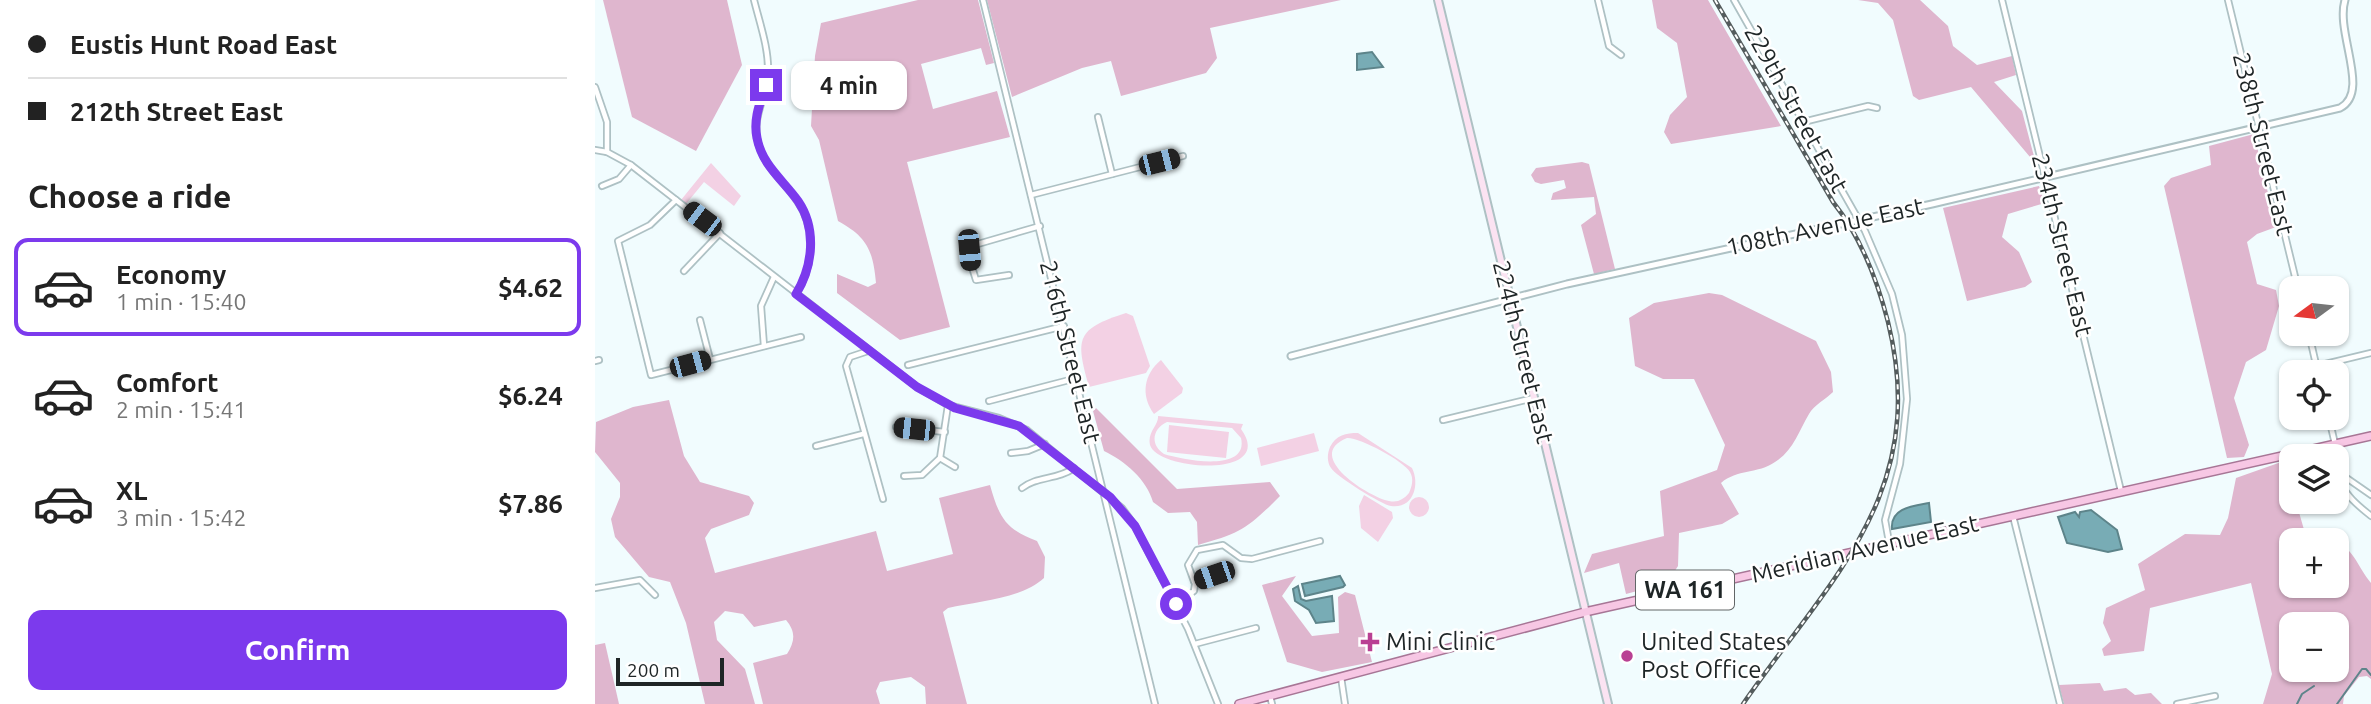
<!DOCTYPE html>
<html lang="en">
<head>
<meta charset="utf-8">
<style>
  :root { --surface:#fff; --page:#f6f6f6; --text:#222; --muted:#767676; --line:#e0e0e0; --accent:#7c3aed }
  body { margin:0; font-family:Ubuntu,sans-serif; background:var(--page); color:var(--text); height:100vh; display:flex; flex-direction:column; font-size:26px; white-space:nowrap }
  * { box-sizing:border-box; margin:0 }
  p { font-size:23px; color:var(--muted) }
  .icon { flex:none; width:38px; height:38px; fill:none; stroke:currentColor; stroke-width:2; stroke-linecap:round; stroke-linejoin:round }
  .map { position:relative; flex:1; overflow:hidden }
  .sheet { display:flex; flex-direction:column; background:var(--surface); width:595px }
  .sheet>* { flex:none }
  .guide { display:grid; align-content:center; height:154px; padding:0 28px; background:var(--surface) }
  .needle { width:46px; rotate:255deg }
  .tools { position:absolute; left:1684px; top:276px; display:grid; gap:14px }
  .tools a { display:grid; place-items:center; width:70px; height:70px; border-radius:14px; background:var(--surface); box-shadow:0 2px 5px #0004; font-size:35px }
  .scale { position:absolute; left:21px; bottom:18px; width:108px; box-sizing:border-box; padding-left:7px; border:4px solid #1e2526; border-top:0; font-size:19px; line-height:24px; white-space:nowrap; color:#1e2526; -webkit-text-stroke:5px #fff; paint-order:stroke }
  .end { position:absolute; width:32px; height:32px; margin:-16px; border:9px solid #7c3aed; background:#fff; box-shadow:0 0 0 4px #fff }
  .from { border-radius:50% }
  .bubble { position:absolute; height:49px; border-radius:14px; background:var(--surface); box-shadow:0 2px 5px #0004; font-size:23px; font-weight:700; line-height:49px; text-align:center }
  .car { position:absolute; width:21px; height:42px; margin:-21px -10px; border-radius:9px; box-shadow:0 0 5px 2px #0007; background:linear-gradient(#222 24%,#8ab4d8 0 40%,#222 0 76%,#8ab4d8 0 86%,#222 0) }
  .guide b { display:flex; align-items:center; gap:24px; height:66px; font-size:26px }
  .guide b+b { border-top:2px solid var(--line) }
  .guide i { width:18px; height:18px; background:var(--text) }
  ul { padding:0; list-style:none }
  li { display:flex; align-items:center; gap:21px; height:98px; margin:0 14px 10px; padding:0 14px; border:4px solid transparent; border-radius:14px }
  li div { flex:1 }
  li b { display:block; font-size:26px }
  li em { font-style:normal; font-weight:700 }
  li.active { border-color:var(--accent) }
  li>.icon { width:63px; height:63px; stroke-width:1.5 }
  h2 { padding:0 28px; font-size:32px; line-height:84px }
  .action { display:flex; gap:14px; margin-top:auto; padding:14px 28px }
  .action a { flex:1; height:80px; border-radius:14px; background:var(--accent); color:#fff; font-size:28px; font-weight:700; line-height:80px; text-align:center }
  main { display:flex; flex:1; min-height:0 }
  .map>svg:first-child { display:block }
  .green { fill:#f3d1e4; fill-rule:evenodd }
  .forest { fill:#dfb6ce; fill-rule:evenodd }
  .water { fill:#78acb5; stroke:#5d848a; stroke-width:2 }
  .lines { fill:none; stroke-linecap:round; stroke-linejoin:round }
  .stream { stroke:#5d848a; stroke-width:2 }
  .minor-casing { stroke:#aec1c4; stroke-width:8 }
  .tertiary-casing { stroke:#aec1c4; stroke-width:9 }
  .secondary-casing { stroke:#aec1c4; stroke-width:10 }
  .primary-casing { stroke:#a77696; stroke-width:10 }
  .minor { stroke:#fff; stroke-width:4.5 }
  .tertiary { stroke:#fff; stroke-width:5 }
  .secondary { stroke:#fbe3f2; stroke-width:6 }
  .primary { stroke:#f7c7e4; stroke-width:7 }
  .rail-casing { stroke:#545c5d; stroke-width:4.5 }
  .rail { stroke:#fff; stroke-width:2; stroke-dasharray:5; stroke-linecap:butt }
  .route { stroke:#7c3aed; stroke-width:9 }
  .poi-dot { fill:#b94093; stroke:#fff; stroke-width:2.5 }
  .labels { text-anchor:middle; stroke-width:5; stroke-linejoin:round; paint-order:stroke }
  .shield { fill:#fff; stroke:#626667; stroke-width:2 }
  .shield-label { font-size:23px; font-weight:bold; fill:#1e2526 }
  .street-label { font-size:24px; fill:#1e2526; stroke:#fff }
  .poi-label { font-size:24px; fill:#1e2526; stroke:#fff; text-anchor:start }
</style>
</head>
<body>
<main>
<section class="sheet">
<div class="guide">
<b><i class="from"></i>Eustis Hunt Road East</b>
<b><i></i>212th Street East</b>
</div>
<h2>Choose a ride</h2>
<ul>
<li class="active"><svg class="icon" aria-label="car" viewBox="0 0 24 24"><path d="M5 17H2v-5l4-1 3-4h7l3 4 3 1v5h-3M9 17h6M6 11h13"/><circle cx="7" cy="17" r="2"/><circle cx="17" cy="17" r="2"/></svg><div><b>Economy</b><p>1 min · 15:40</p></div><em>$4.62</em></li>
<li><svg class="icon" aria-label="car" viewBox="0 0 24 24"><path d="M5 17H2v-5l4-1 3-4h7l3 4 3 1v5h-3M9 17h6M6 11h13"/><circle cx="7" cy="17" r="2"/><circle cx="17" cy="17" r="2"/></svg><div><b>Comfort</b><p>2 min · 15:41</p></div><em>$6.24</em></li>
<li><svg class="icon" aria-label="car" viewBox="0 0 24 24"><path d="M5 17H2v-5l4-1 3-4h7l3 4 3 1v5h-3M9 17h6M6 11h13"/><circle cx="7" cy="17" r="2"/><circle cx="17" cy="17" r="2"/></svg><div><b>XL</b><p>3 min · 15:42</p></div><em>$7.86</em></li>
</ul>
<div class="action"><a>Confirm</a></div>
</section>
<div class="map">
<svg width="1776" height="704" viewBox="0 0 1776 704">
  <rect width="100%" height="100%" fill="#f1fcfe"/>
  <!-- green -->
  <g class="green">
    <path d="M 116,163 L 146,196 L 139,206 L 109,182 L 91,204 L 86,200 Z"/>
    <path d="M 531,313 L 538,316 L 555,366 L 551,373 L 494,387 C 480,338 481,329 531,313 Z"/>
    <path d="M 566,360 L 588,388 L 587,393 L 559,414 C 545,395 549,374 566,360 Z"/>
    <path d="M 563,416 L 648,424 L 646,429 C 682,479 563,471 555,445 C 552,432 564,425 563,416 ZM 572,422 L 637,428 L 646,438 C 654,473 588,460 569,454 C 555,445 557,429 572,422 Z"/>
    <path d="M 574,425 L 634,432 L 631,458 L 572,452 Z"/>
    <path d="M 719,433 L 724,451 L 666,466 L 662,448 Z"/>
    <path d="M 763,433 L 817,468 C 825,484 819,509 796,506 C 787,505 741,476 736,468 C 732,462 732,454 735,447 C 741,435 751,433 763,433 ZM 752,438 C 764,437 809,461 815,472 C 819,479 817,486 814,493 C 809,499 803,503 794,501 C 776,498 707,456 752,438 Z"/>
    <path d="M 769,495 L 797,512 L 798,518 L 783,542 L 766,528 L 764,506 Z"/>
    <circle cx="824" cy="507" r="10"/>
  </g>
  <!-- forest -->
  <g class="forest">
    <path d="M 8,0 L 132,0 L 147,65 L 101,151 L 37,117 Z"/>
    <path d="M 323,0 L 383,0 L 399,63 L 391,65 L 386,48 L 326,64 L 338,109 L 402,91 L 415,137 L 312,162 L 355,327 L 305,340 L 242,293 L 242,274 L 273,287 L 281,283 C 278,250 272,237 243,221 L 224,140 L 216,126 L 220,56 L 226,23 Z"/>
    <path d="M 392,0 L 746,0 L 615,28 L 622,58 L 611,73 L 526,96 L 516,61 L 487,68 L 417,97 Z"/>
    <path d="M 1057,0 L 1113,0 L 1186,126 L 1076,144 L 1069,132 L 1075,115 L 1092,97 L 1082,43 L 1062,28 Z"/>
    <path d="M 1263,0 L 1325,0 L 1353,26 L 1358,46 L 1382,65 L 1417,56 L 1421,75 L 1399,82 L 1427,111 L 1441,164 L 1376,87 L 1324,100 L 1318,96 L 1298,20 L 1283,3 Z"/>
    <path d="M 1659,134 L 1681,227 L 1662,234 L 1652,242 L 1662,284 L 1681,290 L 1684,306 L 1671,350 L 1651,362 L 1639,398 L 1654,445 L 1649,457 L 1632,458 L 1569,186 L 1576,178 L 1616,165 L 1614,146 Z"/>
    <path d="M 987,162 L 994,164 L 1020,269 L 999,274 L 986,225 L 1001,214 L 999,197 L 956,200 L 958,193 L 971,188 L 969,180 L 946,184 L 940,182 L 936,175 L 941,168 Z"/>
    <path d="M 1444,186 L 1450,203 L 1413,214 L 1407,237 L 1424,252 L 1437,282 L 1430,287 L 1372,301 L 1348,208 Z"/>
    <path d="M 1114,293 L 1127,295 L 1221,341 L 1236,372 L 1238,392 C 1231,399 1219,405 1214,414 C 1204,431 1198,451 1180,462 C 1163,474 1142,469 1126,483 L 1144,514 L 1127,524 L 1084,533 L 1083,566 L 1072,583 L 1031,594 L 1024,563 L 989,573 L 997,554 L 1069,536 L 1065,491 L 1122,470 L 1130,445 L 1099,379 L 1068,379 L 1040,366 L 1034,318 L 1059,303 Z"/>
    <path d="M 74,400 L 89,456 L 105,482 L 154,496 L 159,503 L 154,515 L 116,529 L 110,538 L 120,573 L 281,531 L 292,571 L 358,554 L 344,498 L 395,485 C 404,517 410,529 442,541 L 450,557 L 449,578 C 426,599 383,601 353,608 L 348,612 L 372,704 L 331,704 L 330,687 L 316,677 L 285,682 L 281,691 L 285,704 L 168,704 L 158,663 L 192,654 C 200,641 201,632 191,620 L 159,627 L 148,614 L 130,611 L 119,622 L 122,640 L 150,669 L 160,704 L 110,704 L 91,623 L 75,582 L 54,577 L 20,537 L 16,519 L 25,497 L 25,483 L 0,452 L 1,422 L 38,407 Z"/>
    <path d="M 501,408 L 582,489 L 675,482 L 685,496 C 653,528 646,533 603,545 L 602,522 L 595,512 L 573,513 L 558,502 C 552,480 530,461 509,451 L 498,411 Z"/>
    <path d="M 1689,461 L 1696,485 L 1696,502 L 1701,502 L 1710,533 L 1740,541 L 1696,541 L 1696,586 L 1741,586 L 1741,541 C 1761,552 1762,566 1776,583 L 1776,679 L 1772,676 L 1764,677 L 1749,696 L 1748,704 L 1668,704 L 1677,674 L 1656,583 L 1555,608 L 1549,651 L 1509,656 L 1507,649 L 1516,641 L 1508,623 L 1511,608 L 1550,590 L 1543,564 L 1590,534 L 1625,535 L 1633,518 L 1641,478 ZM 1696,625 L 1741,625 L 1741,670 L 1696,670 Z"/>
    <path d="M 701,576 L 687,596 L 717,636 L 744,633 L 743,597 L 750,592 L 760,595 L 777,662 L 727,672 L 692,662 L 667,585 Z"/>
    <path d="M 10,643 L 24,704 L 0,704 L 0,645 Z"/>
    <path d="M 1505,683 L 1509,691 L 1531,688 L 1540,695 L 1556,693 L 1567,704 L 1469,704 L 1464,685 Z"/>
  </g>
  <!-- water -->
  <g class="water">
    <path d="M 777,52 L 788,67 L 762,70 L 762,54 Z"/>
    <path d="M 1334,503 L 1336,522 L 1297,529 C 1295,508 1318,506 1334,503 Z"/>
    <path d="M 1496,510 L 1522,530 L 1527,549 L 1513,552 L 1472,543 L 1463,517 L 1480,512 L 1484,517 L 1485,512 Z"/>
    <path d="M 745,576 L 750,585 L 748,587 L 710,596 L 707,584 Z"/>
    <path d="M 703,586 L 706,599 L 711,601 L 737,596 L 739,621 L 721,623 L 714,610 L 700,601 L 698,589 Z"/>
  </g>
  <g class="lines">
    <!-- stream -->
    <g class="stream">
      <path d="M 1702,704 L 1707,694 L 1719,686"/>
      <path d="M 1742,704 L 1767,669 L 1771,669 L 1776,675"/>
    </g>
    <!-- minor casing -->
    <g class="minor-casing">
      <g id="minor">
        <path d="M 159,0 C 165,24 174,49 173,73 C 171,100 155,119 164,146 C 170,167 188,181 200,198 C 222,227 219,265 201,294"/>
        <path d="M 388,0 L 560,704"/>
        <path d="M 1003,0 L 1014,46 L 1026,55"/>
        <path d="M 1139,0 L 1270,231 L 1297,294 L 1307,335 L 1312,399 L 1305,464 L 1290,520 L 1294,542"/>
        <path d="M 1407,0 L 1526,491"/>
        <path d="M 1633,0 L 1703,289"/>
        <path d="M 0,87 L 12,122 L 12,152"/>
        <path d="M 503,117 L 517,174"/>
        <path d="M 1208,122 L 1273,106 L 1282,108"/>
        <path d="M 0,150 L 12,152 L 36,165 L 322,387 L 353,405 L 404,418 L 432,430 L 527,508 L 540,526 L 593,629 L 623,704"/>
        <path d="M 7,186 L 24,179 L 36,165"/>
        <path d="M 436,195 L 588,156"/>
        <path d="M 81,200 L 55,225 L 23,241 L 56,375 L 206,337"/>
        <path d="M 89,271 L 125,233"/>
        <path d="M 414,275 L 381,280 L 376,264 L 376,246 L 445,226"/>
        <path d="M 105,320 L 115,359"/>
        <path d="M 1714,334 L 1723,373"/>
        <path d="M 169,346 L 166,306 L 179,277"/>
        <path d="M 273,351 L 255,357 L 251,366 L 288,499"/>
        <path d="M 0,361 L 4,360"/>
        <path d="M 313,365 L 469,326"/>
        <path d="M 1722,366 L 1776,353"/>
        <path d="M 394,401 L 482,378"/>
        <path d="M 1734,418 L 1740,444"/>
        <path d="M 848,420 L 939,398"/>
        <path d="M 301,427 L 350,432"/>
        <path d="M 1745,444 C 1739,482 1746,492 1776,516"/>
        <path d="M 221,446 L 268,434"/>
        <path d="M 416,453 L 433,451 L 450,444"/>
        <path d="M 345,458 L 360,467"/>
        <path d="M 1743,472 L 1776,495"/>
        <path d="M 309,476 L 327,475 L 345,458 L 353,405"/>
        <path d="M 427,488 C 442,476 463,480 479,468"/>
        <path d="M 1418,516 L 1465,704"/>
        <path d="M 599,581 L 619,575"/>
        <path d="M 0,588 L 45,580 L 60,595"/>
        <path d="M 581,604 L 599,591 L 600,584 L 593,565 L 602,550 L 628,545 L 646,558 L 657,559 L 725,541"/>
        <path d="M 600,644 L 661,628"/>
        <path d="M 746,677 L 750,704"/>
        <path d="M 675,696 L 677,704"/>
        <path d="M 1582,704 L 1620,696"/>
      </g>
    </g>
    <!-- tertiary casing -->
    <g class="tertiary-casing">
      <path id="tertiary" d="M 696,356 L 972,284 L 1337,204 L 1745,108 C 1776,92 1740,33 1750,0"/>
    </g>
    <!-- secondary casing -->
    <g class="secondary-casing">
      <path id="secondary" d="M 843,0 L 1013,704"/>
    </g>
    <!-- primary casing -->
    <g class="primary-casing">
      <path id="primary" d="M 644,704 L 990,612 L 1776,436"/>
    </g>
    <!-- minor -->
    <use href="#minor" class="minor"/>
    <!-- tertiary -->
    <use href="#tertiary" class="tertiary"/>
    <!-- secondary -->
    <use href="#secondary" class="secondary"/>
    <!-- primary -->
    <use href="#primary" class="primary"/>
    <!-- rail casing -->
    <g class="rail-casing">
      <path id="rail" d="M 1120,0 L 1238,202 C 1266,237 1282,279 1293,322 C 1335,493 1236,577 1148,704"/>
    </g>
    <!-- rail -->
    <use href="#rail" class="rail"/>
  </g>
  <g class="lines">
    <!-- route -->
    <path class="route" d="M 171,85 C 165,103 158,119 162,138 C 167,165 188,180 203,201 C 222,229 218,266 201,294 L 322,387 L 360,408 L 424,426 L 515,497 L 540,526 L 581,604"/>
  </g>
  <!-- markers -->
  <g class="poi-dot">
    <path d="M771.5 631.5h7v7h7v7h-7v7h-7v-7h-7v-7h7z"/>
    <circle cx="1032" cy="656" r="7"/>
  </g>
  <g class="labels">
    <!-- shield labels -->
    <rect class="shield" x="1041" y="570.5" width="98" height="39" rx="5"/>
    <g class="shield-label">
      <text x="1090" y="598">WA 161</text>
    </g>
    <!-- street labels -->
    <g class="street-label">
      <text transform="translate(1201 109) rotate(61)" y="8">229th Street East</text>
      <text transform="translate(1668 144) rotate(76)" y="8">238th Street East</text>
      <text transform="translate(1230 227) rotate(-12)" y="8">108th Avenue East</text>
      <text transform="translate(1467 245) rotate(76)" y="8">234th Street East</text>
      <text transform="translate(475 352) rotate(76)" y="8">216th Street East</text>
      <text transform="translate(928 352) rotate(76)" y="8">224th Street East</text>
      <text transform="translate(1270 549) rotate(-13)" y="8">Meridian Avenue East</text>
    </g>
    <!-- poi labels -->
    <g class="poi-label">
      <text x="791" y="650">Mini Clinic</text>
      <text x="1046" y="650">United States<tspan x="1046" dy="28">Post Office</tspan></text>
    </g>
  </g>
</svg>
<div class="tools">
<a><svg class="needle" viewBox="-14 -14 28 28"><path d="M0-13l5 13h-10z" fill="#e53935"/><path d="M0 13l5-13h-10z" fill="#767676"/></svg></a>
<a><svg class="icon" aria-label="locate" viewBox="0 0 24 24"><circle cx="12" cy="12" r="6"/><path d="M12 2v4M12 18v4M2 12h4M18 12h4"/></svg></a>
<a><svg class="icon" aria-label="layers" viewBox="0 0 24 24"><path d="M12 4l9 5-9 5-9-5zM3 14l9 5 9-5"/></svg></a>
<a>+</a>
<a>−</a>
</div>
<div class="scale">200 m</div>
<i class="end from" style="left:581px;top:604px"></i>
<i class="end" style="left:171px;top:85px"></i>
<div class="bubble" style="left:196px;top:61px;width:116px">4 min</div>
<i class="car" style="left:564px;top:162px;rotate:76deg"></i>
<i class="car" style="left:107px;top:219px;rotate:307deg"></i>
<i class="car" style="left:374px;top:250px;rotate:175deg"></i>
<i class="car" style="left:95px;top:364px;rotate:75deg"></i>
<i class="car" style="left:319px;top:429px;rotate:276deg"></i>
<i class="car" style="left:619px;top:575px;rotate:251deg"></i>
</div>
</main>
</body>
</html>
